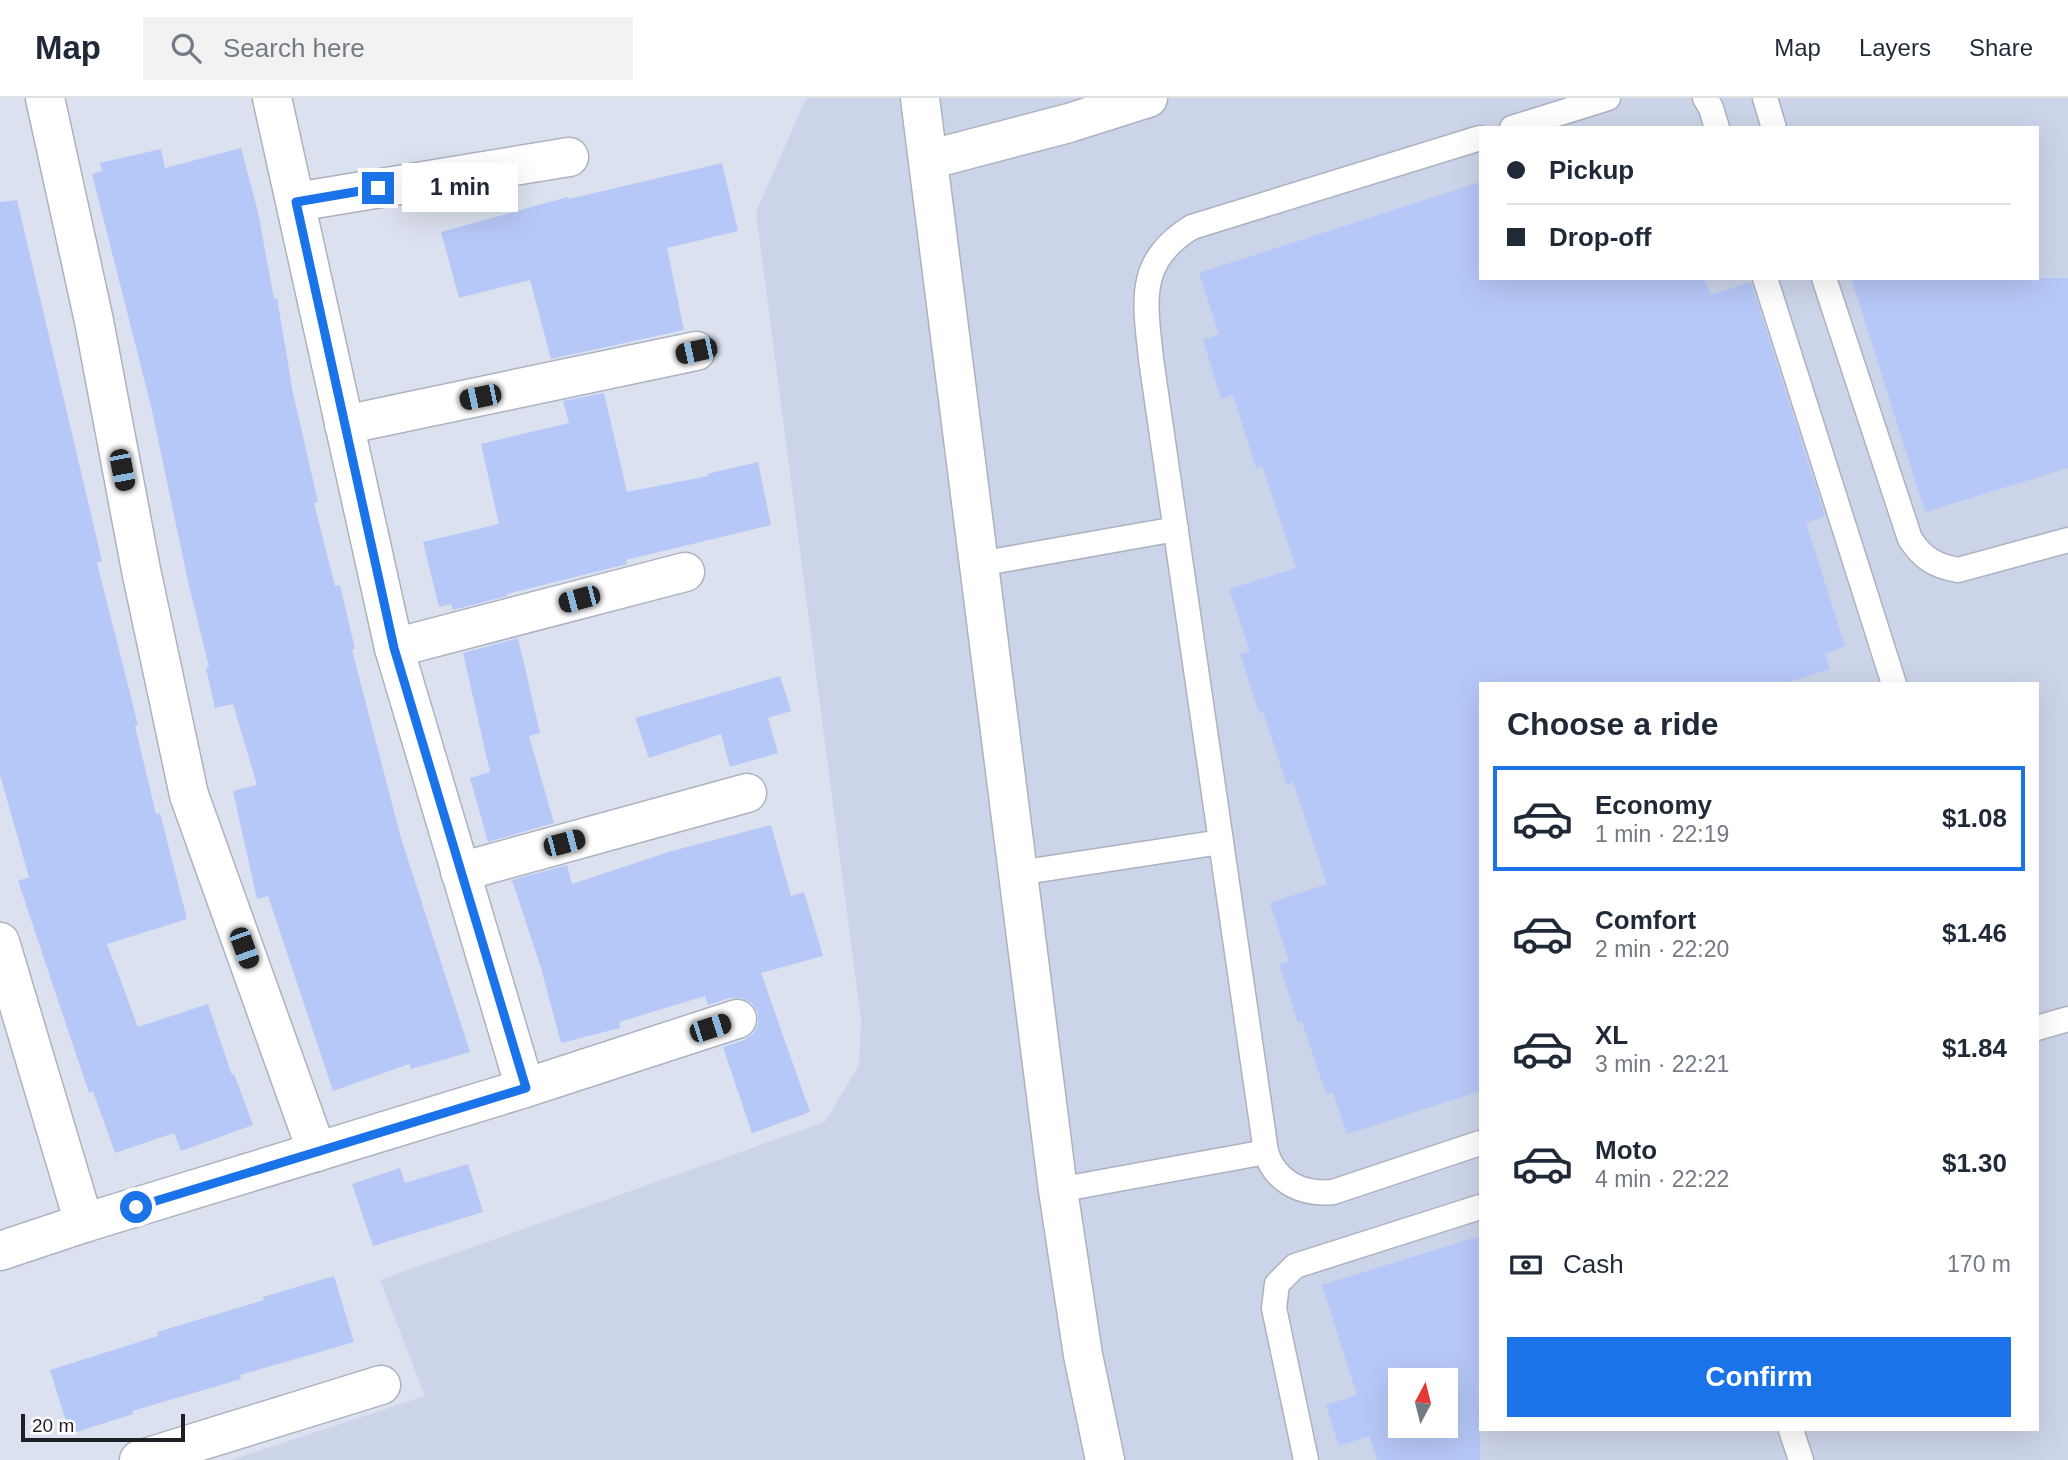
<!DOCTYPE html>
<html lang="en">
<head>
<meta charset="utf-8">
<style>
  :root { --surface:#fff; --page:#f2f2f3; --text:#1f2937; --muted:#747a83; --line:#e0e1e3; --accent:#1a73e8 }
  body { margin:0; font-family:Arial,sans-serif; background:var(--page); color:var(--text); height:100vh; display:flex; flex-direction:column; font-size:26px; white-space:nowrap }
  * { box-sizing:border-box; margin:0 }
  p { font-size:23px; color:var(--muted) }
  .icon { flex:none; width:38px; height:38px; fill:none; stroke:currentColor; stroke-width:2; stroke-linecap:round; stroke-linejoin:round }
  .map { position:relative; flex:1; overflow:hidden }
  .details { position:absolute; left:1479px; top:584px; width:560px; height:749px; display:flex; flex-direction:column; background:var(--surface); border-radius:0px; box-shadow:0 7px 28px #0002 }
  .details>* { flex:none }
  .top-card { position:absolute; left:1479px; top:28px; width:560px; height:154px; border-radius:0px; box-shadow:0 7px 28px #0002; display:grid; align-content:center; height:154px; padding:0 28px; background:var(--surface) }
  .needle { width:46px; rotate:7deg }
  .fabs { position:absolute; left:1388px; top:1270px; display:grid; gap:14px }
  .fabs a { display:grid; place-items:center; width:70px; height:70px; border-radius:0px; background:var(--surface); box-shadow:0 7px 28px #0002; font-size:35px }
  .scale { position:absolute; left:21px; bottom:18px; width:164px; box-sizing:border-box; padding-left:7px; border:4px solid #1d1f24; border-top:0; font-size:19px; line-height:24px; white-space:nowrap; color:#1d1f24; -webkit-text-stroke:5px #fff; paint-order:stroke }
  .end { position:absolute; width:32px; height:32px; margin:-16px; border:9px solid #1a73e8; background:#fff; box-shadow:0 0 0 4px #fff }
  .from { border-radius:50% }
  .bubble { position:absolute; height:49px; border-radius:0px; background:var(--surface); box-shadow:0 7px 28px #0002; font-size:23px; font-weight:700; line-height:49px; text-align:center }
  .car { position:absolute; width:21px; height:42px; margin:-21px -10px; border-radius:9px; box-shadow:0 0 5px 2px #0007; background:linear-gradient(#222 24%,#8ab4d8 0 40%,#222 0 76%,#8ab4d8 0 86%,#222 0) }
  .top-card b { display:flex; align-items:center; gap:24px; height:66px; font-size:26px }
  .top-card b+b { border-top:2px solid var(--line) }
  .top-card i { width:18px; height:18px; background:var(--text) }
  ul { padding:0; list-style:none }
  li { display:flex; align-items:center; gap:21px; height:105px; margin:0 14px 10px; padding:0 14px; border:4px solid transparent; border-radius:0px }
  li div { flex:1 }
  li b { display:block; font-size:26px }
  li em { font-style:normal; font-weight:700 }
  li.active { border-color:var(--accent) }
  li>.icon { width:63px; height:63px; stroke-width:1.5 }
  h2 { padding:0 28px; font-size:32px; line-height:84px }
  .pay { display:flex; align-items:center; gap:18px; height:77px; padding:0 28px; font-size:26px }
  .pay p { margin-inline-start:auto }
  .primary-button { display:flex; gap:14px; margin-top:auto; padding:14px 28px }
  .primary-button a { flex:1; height:80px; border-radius:0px; background:var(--accent); color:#fff; font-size:28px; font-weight:700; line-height:80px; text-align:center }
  header { display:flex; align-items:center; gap:42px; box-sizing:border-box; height:98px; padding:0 35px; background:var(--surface); border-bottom:2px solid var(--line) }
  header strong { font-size:33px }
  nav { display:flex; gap:38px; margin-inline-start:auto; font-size:24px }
  .search { width:490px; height:63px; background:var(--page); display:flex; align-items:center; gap:18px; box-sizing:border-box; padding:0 24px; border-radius:0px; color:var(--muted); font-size:26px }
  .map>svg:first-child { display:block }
  .built { fill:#ccd4e9; fill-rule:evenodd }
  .building { fill:#b6c8f8; fill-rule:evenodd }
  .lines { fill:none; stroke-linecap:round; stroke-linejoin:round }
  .lane-casing { stroke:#adb2c0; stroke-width:27 }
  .street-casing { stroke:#adb2c0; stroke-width:41 }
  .lane { stroke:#fff; stroke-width:24 }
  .street { stroke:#fff; stroke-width:38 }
  .route { stroke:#1a73e8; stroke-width:9 }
</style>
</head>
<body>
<header>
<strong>Map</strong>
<div class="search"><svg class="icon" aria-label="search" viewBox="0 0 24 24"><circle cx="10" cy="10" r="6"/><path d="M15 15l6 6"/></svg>Search here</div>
<nav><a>Map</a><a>Layers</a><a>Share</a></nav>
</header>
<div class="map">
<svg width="2068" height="1362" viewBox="0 0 2068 1362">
  <rect width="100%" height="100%" fill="#dce1ef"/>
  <!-- built -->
  <path class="built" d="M 806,0 L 2068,0 L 2068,1362 L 231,1362 L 425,1298 L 380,1182 L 825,1024 L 859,967 L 861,922 L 756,114 ZM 1480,30 L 2037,30 L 2037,180 L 1480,180 ZM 1480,586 L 2037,586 L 2037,1332 L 1480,1332 ZM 1400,1283 L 1446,1283 L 1446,1328 L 1400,1328 Z"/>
  <!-- building -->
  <g class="building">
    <path d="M 241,50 L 258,114 L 274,201 L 277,200 L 293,295 L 318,404 L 314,405 L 335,488 L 340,487 L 355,551 L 352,552 L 401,740 L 470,954 L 411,971 L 409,966 L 333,993 L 268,798 L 257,801 L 233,693 L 257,687 L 233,606 L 215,610 L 206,570 L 209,569 L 189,488 L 151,308 L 92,76 L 102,73 L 100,65 L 161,51 L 165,70 Z"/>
    <path d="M 722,65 L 738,133 L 667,150 L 684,232 L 551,261 L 530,182 L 459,200 L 441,134 L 568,99 L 569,101 Z"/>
    <path d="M 1480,84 L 1480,180 L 1704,180 L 1710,197 L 1751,184 L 1825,418 L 1806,425 L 1845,548 L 1825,556 L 1830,571 L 1783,586 L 1480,586 L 1480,993 L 1347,1036 L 1333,994 L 1326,996 L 1302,924 L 1298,925 L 1279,866 L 1289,863 L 1270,805 L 1327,786 L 1293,684 L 1287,687 L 1263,614 L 1259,615 L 1240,556 L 1250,553 L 1229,491 L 1296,470 L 1262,368 L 1256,370 L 1233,297 L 1221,301 L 1203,242 L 1219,236 L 1199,175 Z"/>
    <path d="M 17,102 L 102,463 L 97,465 L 138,627 L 135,628 L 156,716 L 160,715 L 187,821 L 107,846 L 138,929 L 208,906 L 232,977 L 234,976 L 253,1027 L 181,1053 L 174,1035 L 115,1055 L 93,993 L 89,995 L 18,783 L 29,779 L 0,677 L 0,104 Z"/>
    <path d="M 1851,180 L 2068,180 L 2068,370 L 1925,414 Z"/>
    <path d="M 604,295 L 627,394 L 708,378 L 707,376 L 758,364 L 771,427 L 626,462 L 627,466 L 507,496 L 507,498 L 453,512 L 451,506 L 439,509 L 423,444 L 499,426 L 481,346 L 569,325 L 563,303 Z"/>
    <path d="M 518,540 L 540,635 L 529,638 L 554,725 L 488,744 L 470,680 L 490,674 L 463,555 Z"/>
    <path d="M 780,578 L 791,613 L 768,620 L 778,655 L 730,669 L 721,636 L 649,660 L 635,620 Z"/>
    <path d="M 771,727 L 791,798 L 804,794 L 823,858 L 761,875 L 810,1014 L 752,1035 L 723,949 L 744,942 L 754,935 L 758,926 L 758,915 L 752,905 L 741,900 L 730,900 L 708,907 L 705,898 L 619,924 L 620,930 L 561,945 L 541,870 L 512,782 L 567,767 L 572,786 L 672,753 Z"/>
    <path d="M 468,1066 L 483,1114 L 373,1148 L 352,1086 L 400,1070 L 405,1085 Z"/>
    <path d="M 1480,1138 L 1480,1362 L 1377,1362 L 1369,1338 L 1339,1348 L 1326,1307 L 1357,1297 L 1322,1187 ZM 1400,1283 L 1446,1283 L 1446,1328 L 1400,1328 Z"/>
    <path d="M 334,1178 L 354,1244 L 240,1277 L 241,1281 L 132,1313 L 133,1316 L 70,1336 L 50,1272 L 158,1238 L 157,1234 L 264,1202 L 263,1199 Z"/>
  </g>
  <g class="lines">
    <!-- lane casing -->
    <g class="lane-casing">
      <g id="lane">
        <path d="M 1705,0 L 1711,10 L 1717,30"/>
        <path d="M 1765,0 L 1774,30"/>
        <path d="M 1512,30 L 1608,0"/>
        <path d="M 1480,40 L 1192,129 C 1136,163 1145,203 1151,261 L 1266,1054 C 1275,1084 1302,1097 1333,1094 L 1480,1045"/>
        <path d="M 1765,180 L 1894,586"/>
        <path d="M 1824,180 L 1910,441 C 1923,461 1936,468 1958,472 L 2068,442"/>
        <path d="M 979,466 L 1176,431"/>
        <path d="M 1018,775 L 1221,744"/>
        <path d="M 2037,930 L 2068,921"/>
        <path d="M 1058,1092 L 1266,1054"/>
        <path d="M 1791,1332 L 1801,1362"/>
        <path d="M 1306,1362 L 1274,1210 L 1277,1186 L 1295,1168 L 1480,1109"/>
      </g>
    </g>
    <!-- street casing -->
    <g class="street-casing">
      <g id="street">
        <path d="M 45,0 L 94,223 L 141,472 L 189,697 L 317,1054"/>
        <path d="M 920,0 L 1058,1092 L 1083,1257 L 1105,1362"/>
        <path d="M 928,62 L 1069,25 L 1148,0"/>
        <path d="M 296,104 L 569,59"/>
        <path d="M 344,327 L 696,253"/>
        <path d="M 394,550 L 685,474"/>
        <path d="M 460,774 L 747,695"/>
        <path d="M 0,844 L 84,1125"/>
        <path d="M 525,990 L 737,921"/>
        <path d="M 0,1153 L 84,1125 L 525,990 L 394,550 L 272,0"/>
        <path d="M 139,1362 L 381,1287"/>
      </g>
    </g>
    <!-- lane -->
    <use href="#lane" class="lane"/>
    <!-- street -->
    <use href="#street" class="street"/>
  </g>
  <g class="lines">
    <!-- route -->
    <path class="route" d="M 136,1109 L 526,990 L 394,550 L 296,104 L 378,90"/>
  </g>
</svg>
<div class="fabs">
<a><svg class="needle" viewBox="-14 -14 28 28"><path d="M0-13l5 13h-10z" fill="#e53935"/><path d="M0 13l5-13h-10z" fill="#747a83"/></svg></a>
</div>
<div class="scale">20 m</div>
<i class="end from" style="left:136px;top:1109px"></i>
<i class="end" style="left:378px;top:90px"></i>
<div class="bubble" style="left:402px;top:65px;width:116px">1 min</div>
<i class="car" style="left:696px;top:253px;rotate:258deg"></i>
<i class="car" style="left:480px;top:299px;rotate:258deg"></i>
<i class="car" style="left:122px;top:372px;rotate:169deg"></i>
<i class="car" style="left:579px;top:501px;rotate:255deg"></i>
<i class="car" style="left:564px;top:745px;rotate:75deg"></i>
<i class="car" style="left:244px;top:850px;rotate:160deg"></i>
<i class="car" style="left:710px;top:930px;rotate:72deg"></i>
<div class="top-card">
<b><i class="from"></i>Pickup</b>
<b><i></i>Drop-off</b>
</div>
<section class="details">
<h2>Choose a ride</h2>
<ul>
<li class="active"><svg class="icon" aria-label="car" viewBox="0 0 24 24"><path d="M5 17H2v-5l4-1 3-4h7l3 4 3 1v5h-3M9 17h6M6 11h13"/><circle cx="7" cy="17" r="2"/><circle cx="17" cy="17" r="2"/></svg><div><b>Economy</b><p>1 min · 22:19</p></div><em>$1.08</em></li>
<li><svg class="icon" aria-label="car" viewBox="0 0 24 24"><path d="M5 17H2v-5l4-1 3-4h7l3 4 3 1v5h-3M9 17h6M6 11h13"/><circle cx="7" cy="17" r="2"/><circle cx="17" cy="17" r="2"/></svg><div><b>Comfort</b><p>2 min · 22:20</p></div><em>$1.46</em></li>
<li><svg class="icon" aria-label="car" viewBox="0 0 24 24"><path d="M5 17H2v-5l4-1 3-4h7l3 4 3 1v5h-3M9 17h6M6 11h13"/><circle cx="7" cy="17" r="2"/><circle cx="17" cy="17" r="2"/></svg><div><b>XL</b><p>3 min · 22:21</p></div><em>$1.84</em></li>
<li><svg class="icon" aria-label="car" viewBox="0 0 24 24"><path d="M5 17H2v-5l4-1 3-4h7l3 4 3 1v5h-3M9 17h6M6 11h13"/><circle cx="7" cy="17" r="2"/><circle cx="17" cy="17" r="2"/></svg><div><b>Moto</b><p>4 min · 22:22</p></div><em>$1.30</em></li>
</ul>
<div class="pay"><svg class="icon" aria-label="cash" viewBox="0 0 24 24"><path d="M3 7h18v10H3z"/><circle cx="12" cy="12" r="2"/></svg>Cash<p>170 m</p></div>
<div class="primary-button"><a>Confirm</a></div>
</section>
</div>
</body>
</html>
